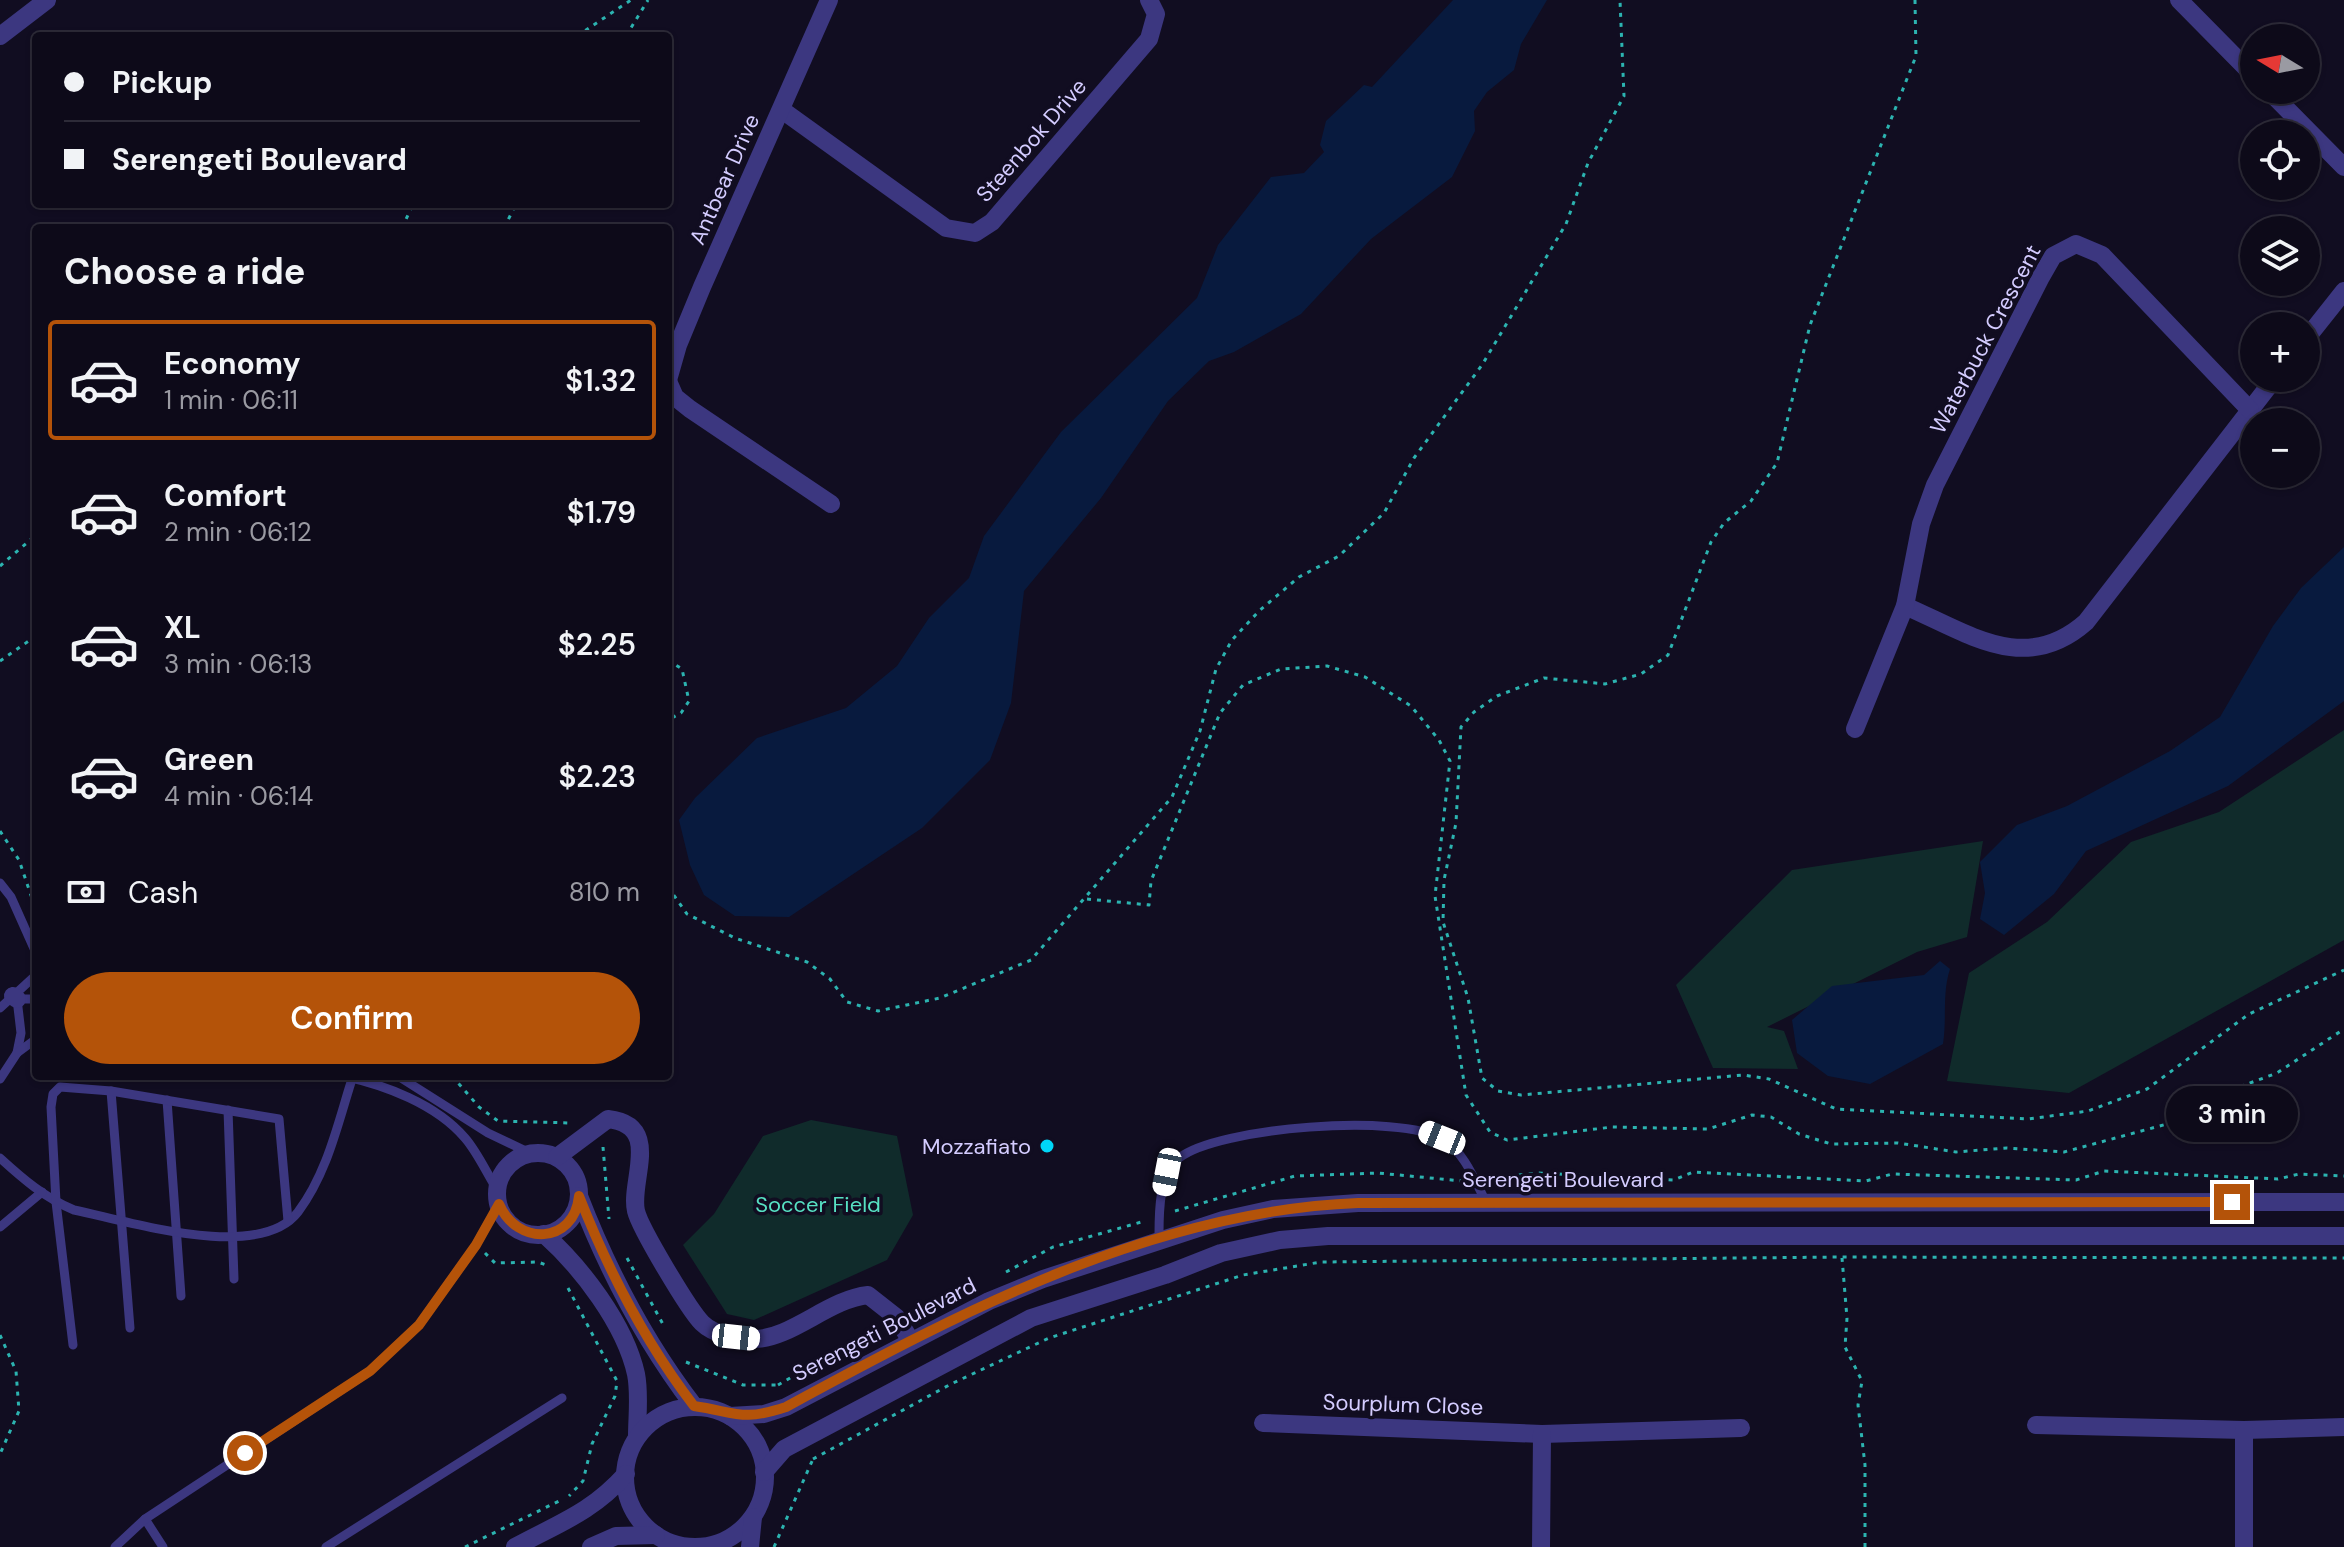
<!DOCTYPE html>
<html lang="en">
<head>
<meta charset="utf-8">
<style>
  :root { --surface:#0d0a19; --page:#161322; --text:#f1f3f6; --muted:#9a9aa2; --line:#2d2b38; --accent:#b45309 }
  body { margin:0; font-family:"DM Sans",sans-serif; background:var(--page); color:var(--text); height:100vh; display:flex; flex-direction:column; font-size:30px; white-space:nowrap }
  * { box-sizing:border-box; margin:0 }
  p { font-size:26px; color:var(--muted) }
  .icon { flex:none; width:44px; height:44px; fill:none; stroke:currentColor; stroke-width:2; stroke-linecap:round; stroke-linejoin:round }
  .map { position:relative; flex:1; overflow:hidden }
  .details { position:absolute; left:32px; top:224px; width:640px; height:856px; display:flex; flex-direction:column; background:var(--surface); border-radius:8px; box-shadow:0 2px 6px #0004,0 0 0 2px var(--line) }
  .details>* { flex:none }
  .top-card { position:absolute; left:32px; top:32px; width:640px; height:176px; border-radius:8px; box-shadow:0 2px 6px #0004,0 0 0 2px var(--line); display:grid; align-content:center; height:176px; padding:0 32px; background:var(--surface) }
  .needle { width:52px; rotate:280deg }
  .buttons { position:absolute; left:2240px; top:24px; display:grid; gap:16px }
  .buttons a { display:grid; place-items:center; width:80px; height:80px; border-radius:50%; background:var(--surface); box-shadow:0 2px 6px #0004,0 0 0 2px var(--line); font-size:40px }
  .end { position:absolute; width:36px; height:36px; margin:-18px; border:10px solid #b45309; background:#fff; box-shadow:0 0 0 4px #fff }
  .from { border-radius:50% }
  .bubble { position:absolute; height:56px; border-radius:28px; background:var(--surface); box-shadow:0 2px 6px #0004,0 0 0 2px var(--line); font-size:26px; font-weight:600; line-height:56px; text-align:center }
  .car { position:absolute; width:24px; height:48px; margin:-24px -12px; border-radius:10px; box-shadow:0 0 6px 2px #0007; background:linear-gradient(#fff 24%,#345 0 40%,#fff 0 76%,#345 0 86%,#fff 0) }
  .top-card b { display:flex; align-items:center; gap:28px; height:76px; font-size:30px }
  .top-card b+b { border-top:2px solid var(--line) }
  .top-card i { width:20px; height:20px; background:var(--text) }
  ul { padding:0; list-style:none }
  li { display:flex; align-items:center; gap:24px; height:120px; margin:0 16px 12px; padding:0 16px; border:4px solid transparent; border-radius:8px }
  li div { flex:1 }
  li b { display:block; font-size:30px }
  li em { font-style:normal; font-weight:600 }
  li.active { border-color:var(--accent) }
  li>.icon { width:72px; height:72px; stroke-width:1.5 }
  h2 { padding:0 32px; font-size:36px; line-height:96px }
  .pay { display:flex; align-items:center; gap:20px; height:88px; padding:0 32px; font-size:30px }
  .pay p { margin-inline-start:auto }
  .primary-button { display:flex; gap:16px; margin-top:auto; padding:16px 32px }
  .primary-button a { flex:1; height:92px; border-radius:48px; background:var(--accent); color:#fff; font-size:32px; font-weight:600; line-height:92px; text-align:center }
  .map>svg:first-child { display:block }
  .green { fill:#102b2b }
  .water { fill:#081a3e }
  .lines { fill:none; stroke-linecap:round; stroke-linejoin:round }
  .path { stroke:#2cb3b0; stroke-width:3; stroke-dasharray:4 6; stroke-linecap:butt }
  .lane { stroke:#3c3780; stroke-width:9 }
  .street { stroke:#3c3780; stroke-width:18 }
  .route { stroke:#b45309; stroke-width:10 }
  .poi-dot { fill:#00d6f7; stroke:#110d21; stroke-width:3 }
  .labels { text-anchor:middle; stroke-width:7; stroke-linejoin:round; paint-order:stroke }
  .street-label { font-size:22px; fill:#d4ccff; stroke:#110d21 }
  .poi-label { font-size:22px; fill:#d4ccff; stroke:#110d21; text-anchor:end }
  .park-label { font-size:22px; fill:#57e0c3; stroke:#110d21 }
</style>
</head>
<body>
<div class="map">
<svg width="2344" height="1547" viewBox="0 0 2344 1547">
  <rect width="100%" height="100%" fill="#110d21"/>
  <!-- green -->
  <g class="green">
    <path d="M 2344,730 L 2344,940 L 2069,1093 L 1947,1081 L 1969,973 L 2047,922 L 2131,842 L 2219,812 Z"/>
    <path d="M 1983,841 L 1967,937 L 1917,952 L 1767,1027 L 1784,1031 L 1798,1069 L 1713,1068 L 1676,985 L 1792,870 Z"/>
    <path d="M 811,1120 L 897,1136 L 913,1215 L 887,1260 L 754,1320 L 727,1314 L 683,1245 L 714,1214 L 763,1136 Z"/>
  </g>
  <!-- water -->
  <g class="water">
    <path d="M 1453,0 L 1547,0 L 1521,44 L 1514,70 L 1487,92 L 1474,111 L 1475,131 L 1452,177 L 1371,239 L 1301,314 L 1234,352 L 1209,361 L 1168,401 L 1101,498 L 1024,591 L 1011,703 L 990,760 L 922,828 L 789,917 L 735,916 L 704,895 L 690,865 L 679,820 L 695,798 L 757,738 L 846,708 L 897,666 L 929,618 L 969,578 L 984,536 L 1061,432 L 1197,298 L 1218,245 L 1271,177 L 1304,173 L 1324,152 L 1320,145 L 1326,121 L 1364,85 L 1372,87 Z"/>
    <path d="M 2344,547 L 2344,701 L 2228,786 L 2086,851 L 2054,894 L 2004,935 L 1980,919 L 1985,893 L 1980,862 L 2017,825 L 2067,806 L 2170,751 L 2220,717 L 2273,626 L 2301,588 Z"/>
    <path d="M 1940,961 L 1950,969 C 1942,993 1947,1019 1943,1044 L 1870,1084 L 1828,1076 L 1797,1053 L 1792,1020 L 1832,986 L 1924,975 Z"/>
  </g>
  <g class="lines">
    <!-- path -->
    <g class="path">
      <path d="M 1915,0 L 1916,56 L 1810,325 L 1777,463 L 1751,501 L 1724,523 L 1711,542 L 1668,655 L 1641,674 L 1605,684 L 1544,678 L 1497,696 L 1474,712 L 1461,727 L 1456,823 L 1444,880 L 1443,922 L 1468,998 L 1482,1078 L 1498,1091 L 1521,1095 L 1743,1075 L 1769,1079 L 1836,1109 L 2028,1119 L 2088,1111 L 2147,1089 L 2249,1014 L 2344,970"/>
      <path d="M 577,36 L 631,0"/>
      <path d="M 626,36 L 648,0"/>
      <path d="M 402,228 L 413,204"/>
      <path d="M 504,228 L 516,204"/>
      <path d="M 0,566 L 36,535"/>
      <path d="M 668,660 L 682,669 L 689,701 L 681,713 L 668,720"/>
      <path d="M 0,661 L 36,636"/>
      <path d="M 0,831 L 19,860 L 36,910"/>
      <path d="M 668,887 L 687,914 L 735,938 L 807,962 L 830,979 L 847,1002 L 878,1011 L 940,998 L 1031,960 L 1172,797 L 1200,731 L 1216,669 L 1232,640 L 1259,611 L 1299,577 L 1339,556 L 1384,513 L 1414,458 L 1482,365 L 1566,224 L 1588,163 L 1624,96 L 1620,0"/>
      <path d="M 1087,899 L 1149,905 L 1151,881 L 1220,713 L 1243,685 L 1281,669 L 1327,666 L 1365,677 L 1411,706 L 1439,740 L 1450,761 L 1435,896 L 1466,1095 L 1490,1132 L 1507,1140 L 1612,1127 L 1708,1129 L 1752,1115 L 1771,1117 L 1799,1134 L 1831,1144 L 1898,1143 L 1956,1152 L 2007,1148 L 2064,1152 L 2167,1124 L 2215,1096 L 2277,1073 L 2344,1029"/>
      <path d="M 452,1076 L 479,1107 L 498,1121 L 571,1123"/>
      <path d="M 603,1147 L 609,1219"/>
      <path d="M 1489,1178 L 1537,1173 L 1674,1180 L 1693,1172 L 1866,1181 L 1892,1174 L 2076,1180 L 2104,1171 L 2278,1179 L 2299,1174 L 2344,1176"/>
      <path d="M 1175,1211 L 1295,1176 L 1378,1173 L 1462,1181"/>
      <path d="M 485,1253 L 495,1263 L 538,1262 L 549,1266"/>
      <path d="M 627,1258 L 665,1328"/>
      <path d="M 1842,1258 L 1847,1318 L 1845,1347 L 1862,1381 L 1858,1405 L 1865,1465 L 1865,1547"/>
      <path d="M 1006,1272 L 1053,1247 L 1145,1221"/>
      <path d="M 568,1288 L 617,1381 L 615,1396 L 592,1444 L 583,1481 L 569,1496"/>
      <path d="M 914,1310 L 963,1292"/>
      <path d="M 0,1335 L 16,1371 L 19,1411 L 0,1454"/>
      <path d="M 686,1362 L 743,1385 L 778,1385"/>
      <path d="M 778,1385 L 878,1327"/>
      <path d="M 813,1459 L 951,1384 L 1049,1338 L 1243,1275 L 1321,1262 L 1842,1257 L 2344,1258"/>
      <path d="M 465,1547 L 559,1501"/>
      <path d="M 774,1547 L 813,1459"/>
    </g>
    <!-- lane -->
    <g class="lane">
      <path d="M 0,883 L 11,897 L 36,953"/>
      <path d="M 0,1008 L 36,975"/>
      <path d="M 17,1053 L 21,1033 L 17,999 L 36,999"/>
      <path d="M 343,1076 C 385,1085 436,1104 465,1138 C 478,1153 487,1174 498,1191"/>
      <path d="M 398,1076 L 488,1133 L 530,1153"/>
      <path d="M 0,1079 L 17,1053 L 36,1039"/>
      <path d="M 111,1091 L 130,1328"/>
      <path d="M 167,1100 L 181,1296"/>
      <path d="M 228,1110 L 234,1279"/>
      <path d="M 0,1158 C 23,1179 45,1198 74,1210 C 128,1221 259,1263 298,1212 C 328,1172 338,1122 353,1076"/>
      <path d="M 0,1227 L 42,1192"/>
      <path d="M 1159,1239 C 1159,1215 1158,1175 1179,1158 C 1218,1127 1400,1113 1443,1139 C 1465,1153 1475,1181 1487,1204"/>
      <path d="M 73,1345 L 56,1202 L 51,1107 L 53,1094 L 60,1087 L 111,1091 L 279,1119 L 288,1221"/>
      <path d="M 145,1519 L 163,1547"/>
      <path d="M 115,1547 L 145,1519 L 370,1371 L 419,1325 L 476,1245 L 499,1204"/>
      <path d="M 326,1547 L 562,1398"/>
    </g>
    <!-- street -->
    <g class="street">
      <path d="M 2179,0 L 2254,76"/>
      <path d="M 0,36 L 47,0"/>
      <path d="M 2268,90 L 2344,167"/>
      <path d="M 782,110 L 946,228 L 975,233 L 992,222 L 1149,39 L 1156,14 L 1149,0"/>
      <path d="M 2306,339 L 2344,291"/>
      <path d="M 668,380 L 678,345 L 702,287 L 829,0"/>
      <path d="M 668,381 L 675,397 L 690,409 L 831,504"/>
      <path d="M 1905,606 C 1968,633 2025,676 2086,622 L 2275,378"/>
      <path d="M 1855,729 L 1905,606 L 1921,524 L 1935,485 L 2041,277 L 2053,256 L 2076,244 L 2102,255 L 2250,410"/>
      <path d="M 13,996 L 17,999"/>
      <circle cx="538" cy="1194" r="41"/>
      <path d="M 557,1157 L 608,1119 C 663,1125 629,1181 636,1211 C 640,1228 689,1310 702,1323 C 714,1335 738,1339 754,1339 C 791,1339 829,1299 868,1295 L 896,1317 L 911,1341"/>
      <path d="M 579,1196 C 608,1271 645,1342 694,1406"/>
      <path d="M 544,1234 C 581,1267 625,1324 636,1374 C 640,1394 637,1416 637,1437"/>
      <circle cx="695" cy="1477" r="70"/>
      <path d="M 730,1416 L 764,1414 L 786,1407 L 989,1301 L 1043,1279 L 1223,1220 L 1273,1209 L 1358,1203 L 2344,1202"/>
      <path d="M 1263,1423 L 1542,1434 L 1741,1428"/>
      <path d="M 2036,1425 L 2244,1430 L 2344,1427"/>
      <path d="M 2244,1430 L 2244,1547"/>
      <path d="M 764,1472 L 784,1449 L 1031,1318 L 1165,1275 L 1221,1253 L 1280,1240 L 1328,1236 L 2344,1236"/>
      <path d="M 515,1547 C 559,1523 591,1513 626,1474"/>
      <path d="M 591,1547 L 616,1536 L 656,1535"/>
      <path d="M 750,1547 L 753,1517"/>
      <path d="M 1541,1547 L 1542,1434"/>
    </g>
  </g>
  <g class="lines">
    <!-- route -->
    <path class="route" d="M 245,1453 L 370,1371 L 419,1325 L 476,1245 L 499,1204 C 517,1246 574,1245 579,1196 C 608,1270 645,1342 694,1406 C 736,1412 741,1422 786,1407 C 962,1311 1153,1211 1358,1203 L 2232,1202"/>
  </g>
  <!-- markers -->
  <circle class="poi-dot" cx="1047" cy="1146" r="8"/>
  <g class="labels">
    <!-- street labels -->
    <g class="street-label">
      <text transform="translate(1031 140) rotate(-49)" y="8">Steenbok Drive</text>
      <text transform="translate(724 179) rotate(-66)" y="8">Antbear Drive</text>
      <text transform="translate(1985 339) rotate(-62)" y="8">Waterbuck Crescent</text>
      <text x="1563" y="1187">Serengeti Boulevard</text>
      <text transform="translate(884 1329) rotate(-27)" y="8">Serengeti Boulevard</text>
      <text transform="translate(1403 1404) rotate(2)" y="8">Sourplum Close</text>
    </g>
    <!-- poi labels -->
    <g class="poi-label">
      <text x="1031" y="1154">Mozzafiato</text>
    </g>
    <!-- park labels -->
    <g class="park-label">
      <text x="818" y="1212">Soccer Field</text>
    </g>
  </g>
</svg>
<div class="buttons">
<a><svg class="needle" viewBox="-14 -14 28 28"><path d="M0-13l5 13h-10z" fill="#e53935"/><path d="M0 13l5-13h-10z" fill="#9a9aa2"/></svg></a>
<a><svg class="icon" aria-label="locate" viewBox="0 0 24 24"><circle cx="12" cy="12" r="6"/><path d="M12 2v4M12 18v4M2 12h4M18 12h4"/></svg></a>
<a><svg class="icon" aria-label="layers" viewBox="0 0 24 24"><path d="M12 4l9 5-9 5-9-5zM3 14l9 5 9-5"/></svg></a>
<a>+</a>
<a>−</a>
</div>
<i class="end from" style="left:245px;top:1453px"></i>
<i class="end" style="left:2232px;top:1202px"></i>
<div class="bubble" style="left:2166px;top:1086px;width:132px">3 min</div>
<i class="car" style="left:1442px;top:1138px;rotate:292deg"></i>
<i class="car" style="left:1167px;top:1172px;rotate:191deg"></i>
<i class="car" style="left:736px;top:1337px;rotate:96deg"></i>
<div class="top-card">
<b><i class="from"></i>Pickup</b>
<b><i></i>Serengeti Boulevard</b>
</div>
<section class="details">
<h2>Choose a ride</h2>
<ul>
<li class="active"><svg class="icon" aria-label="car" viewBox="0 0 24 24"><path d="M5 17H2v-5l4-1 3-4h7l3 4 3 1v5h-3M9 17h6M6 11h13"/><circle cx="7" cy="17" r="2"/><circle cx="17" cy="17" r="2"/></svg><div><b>Economy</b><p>1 min · 06:11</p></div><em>$1.32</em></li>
<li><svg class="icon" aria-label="car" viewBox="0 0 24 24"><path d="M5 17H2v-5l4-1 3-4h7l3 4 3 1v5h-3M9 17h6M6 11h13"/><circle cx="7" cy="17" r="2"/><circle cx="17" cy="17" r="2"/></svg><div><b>Comfort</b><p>2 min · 06:12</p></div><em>$1.79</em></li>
<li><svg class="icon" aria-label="car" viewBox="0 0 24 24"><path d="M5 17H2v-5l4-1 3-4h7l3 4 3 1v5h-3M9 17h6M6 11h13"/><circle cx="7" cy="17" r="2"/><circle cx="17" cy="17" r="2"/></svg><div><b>XL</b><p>3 min · 06:13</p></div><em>$2.25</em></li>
<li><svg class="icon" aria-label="car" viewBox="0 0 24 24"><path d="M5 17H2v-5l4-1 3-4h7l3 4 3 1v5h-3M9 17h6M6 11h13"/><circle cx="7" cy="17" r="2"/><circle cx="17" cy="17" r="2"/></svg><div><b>Green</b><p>4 min · 06:14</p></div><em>$2.23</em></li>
</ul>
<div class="pay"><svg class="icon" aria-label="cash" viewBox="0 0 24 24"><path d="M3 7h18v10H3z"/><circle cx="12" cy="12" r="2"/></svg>Cash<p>810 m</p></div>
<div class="primary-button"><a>Confirm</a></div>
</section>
</div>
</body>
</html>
